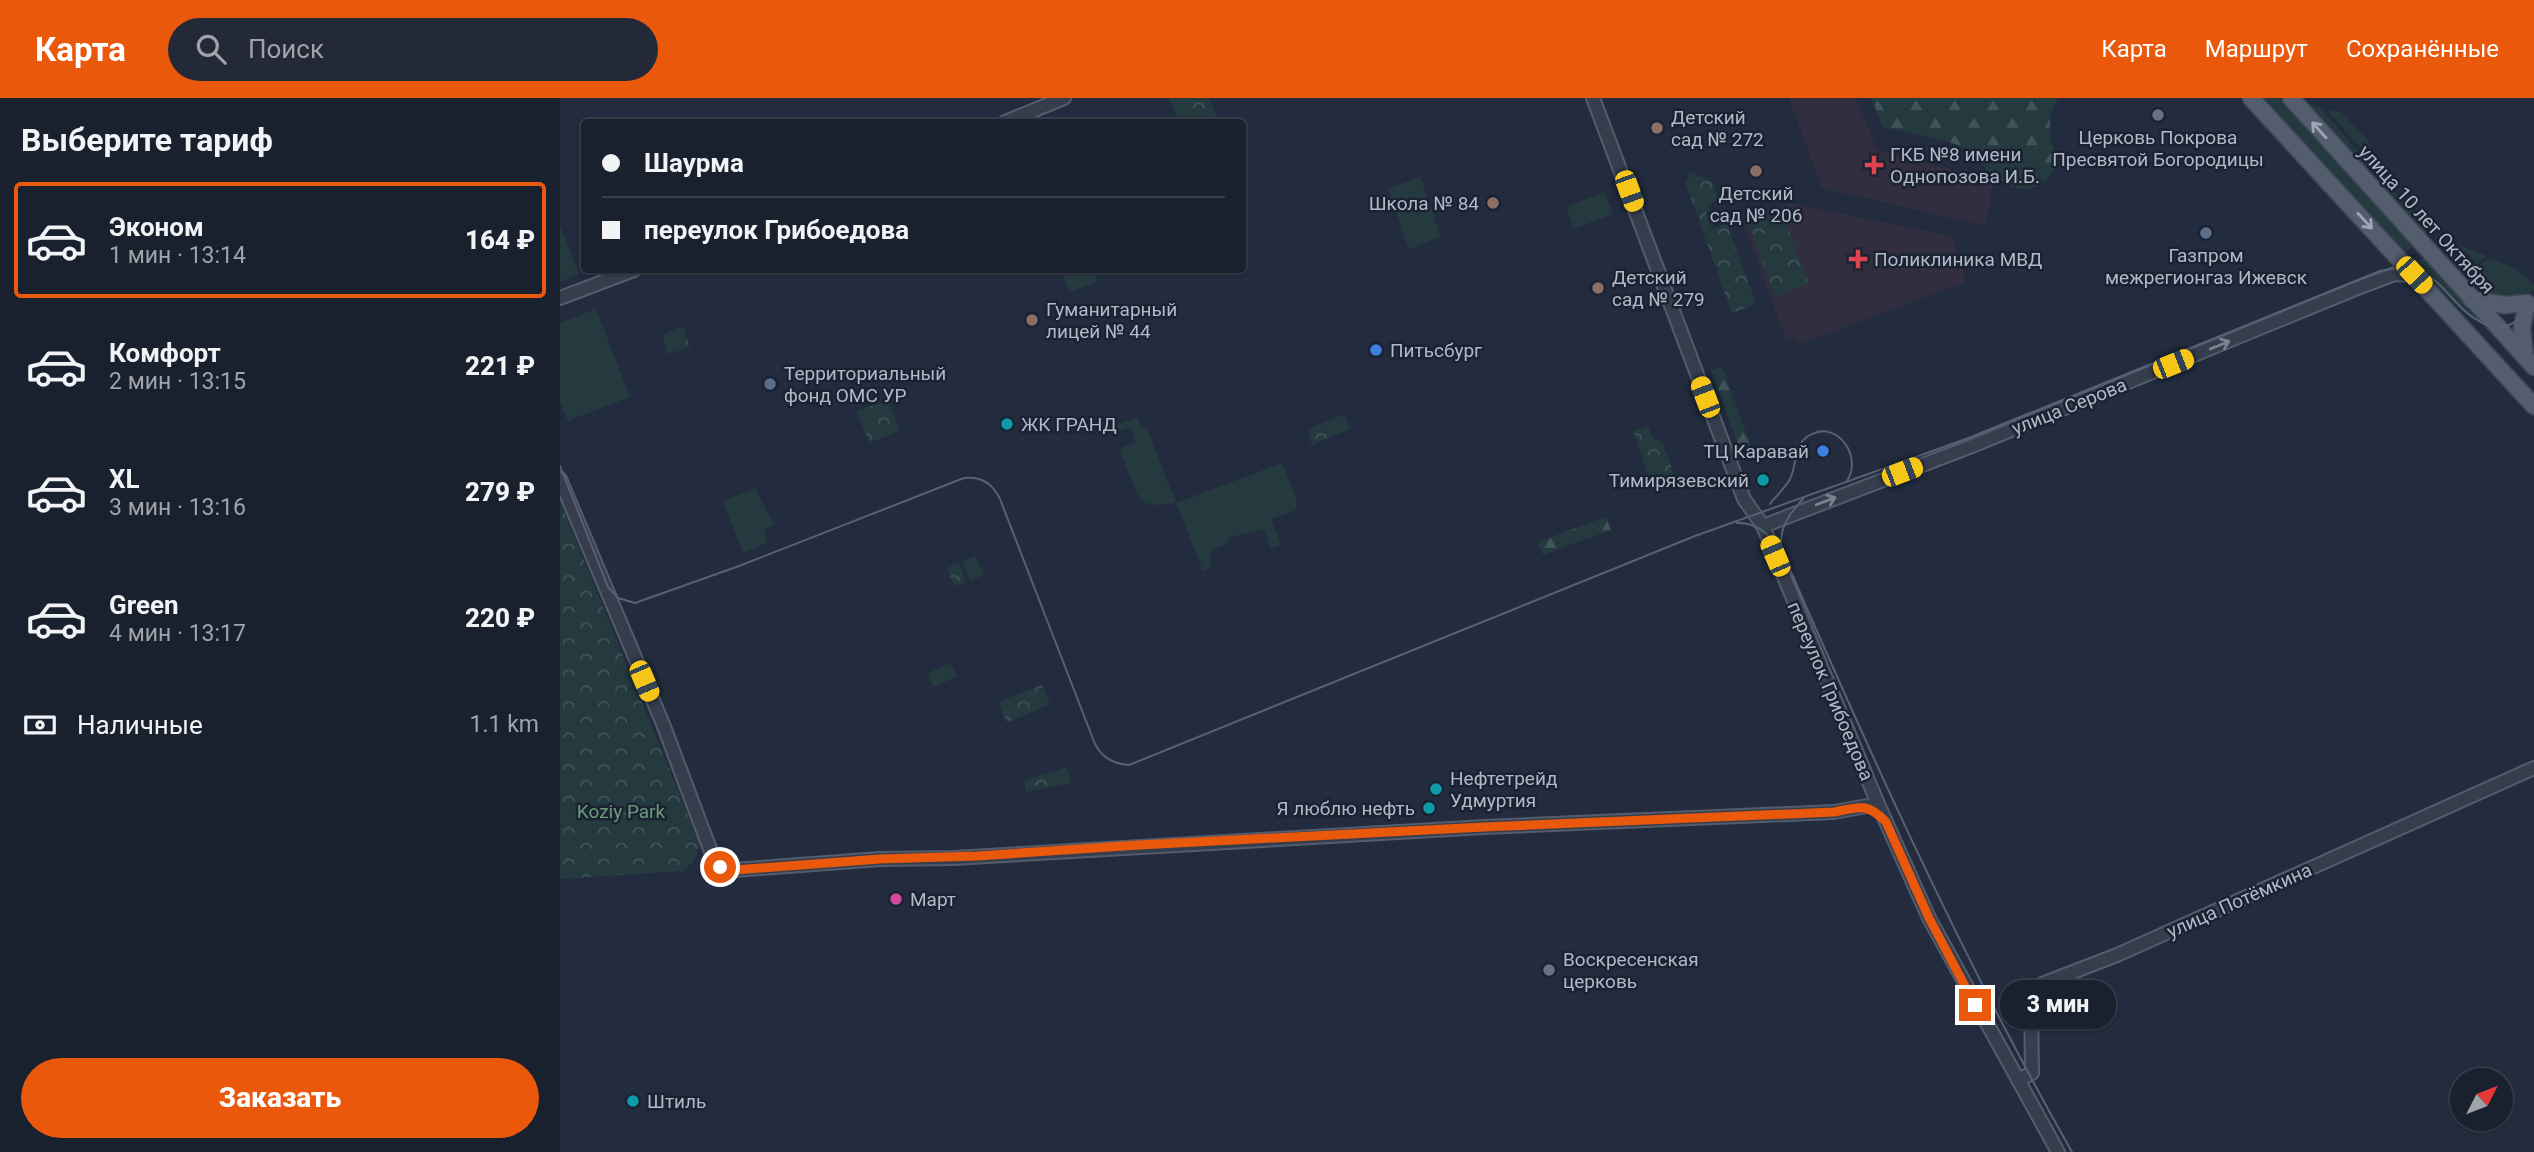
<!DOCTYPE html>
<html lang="ru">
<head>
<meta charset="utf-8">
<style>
  :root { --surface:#1a212e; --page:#232936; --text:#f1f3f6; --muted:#9fa3aa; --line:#383e4a; --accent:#ea580c }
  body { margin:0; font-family:Roboto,sans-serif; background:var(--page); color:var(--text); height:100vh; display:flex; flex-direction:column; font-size:26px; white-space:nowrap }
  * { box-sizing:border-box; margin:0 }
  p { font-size:23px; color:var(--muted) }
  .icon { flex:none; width:38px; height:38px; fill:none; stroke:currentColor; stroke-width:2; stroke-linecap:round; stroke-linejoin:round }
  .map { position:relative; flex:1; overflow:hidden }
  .panel { display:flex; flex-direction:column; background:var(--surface); width:560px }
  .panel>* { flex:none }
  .hud { position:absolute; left:21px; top:21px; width:665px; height:154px; border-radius:7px; box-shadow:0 2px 5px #0004,0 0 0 2px var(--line); display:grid; align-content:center; height:154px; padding:0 21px; background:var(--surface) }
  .needle { width:46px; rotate:48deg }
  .tools { position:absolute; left:1890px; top:970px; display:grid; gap:14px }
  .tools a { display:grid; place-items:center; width:63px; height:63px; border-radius:50%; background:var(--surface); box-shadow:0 2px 5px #0004,0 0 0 2px var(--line); font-size:35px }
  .end { position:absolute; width:32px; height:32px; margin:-16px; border:9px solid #ea580c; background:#fff; box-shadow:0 0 0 4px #fff }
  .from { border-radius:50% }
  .bubble { position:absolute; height:49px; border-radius:24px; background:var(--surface); box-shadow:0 2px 5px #0004,0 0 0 2px var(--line); font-size:23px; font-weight:800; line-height:49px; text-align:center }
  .car { position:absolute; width:21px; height:42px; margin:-21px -10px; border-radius:9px; box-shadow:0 0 5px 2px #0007; background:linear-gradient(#f5c518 24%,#345 0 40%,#f5c518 0 76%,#345 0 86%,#f5c518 0) }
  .hud b { display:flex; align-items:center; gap:24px; height:66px; font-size:26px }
  .hud b+b { border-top:2px solid var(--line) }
  .hud i { width:18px; height:18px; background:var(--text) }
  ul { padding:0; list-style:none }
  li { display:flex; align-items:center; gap:21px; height:116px; margin:0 14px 10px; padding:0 7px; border:4px solid transparent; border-radius:7px }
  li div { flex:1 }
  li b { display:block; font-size:26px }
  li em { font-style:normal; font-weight:800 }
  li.active { border-color:var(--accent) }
  li>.icon { width:63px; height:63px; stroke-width:1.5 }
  h2 { padding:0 21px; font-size:32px; line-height:84px }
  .pay { display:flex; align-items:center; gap:18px; height:77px; padding:0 21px; font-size:26px }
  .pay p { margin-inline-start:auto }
  .primary-button { display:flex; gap:14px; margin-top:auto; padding:14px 21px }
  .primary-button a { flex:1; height:80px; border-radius:42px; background:var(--accent); color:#fff; font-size:28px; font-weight:800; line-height:80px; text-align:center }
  header { display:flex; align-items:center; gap:42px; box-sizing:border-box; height:98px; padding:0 35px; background:var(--accent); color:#fff }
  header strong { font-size:33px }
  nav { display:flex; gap:38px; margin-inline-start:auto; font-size:24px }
  .search { width:490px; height:63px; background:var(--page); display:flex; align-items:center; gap:18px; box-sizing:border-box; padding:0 24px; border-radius:38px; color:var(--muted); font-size:26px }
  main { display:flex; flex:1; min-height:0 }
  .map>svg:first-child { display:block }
  .medical { fill:#312e3f }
  .grass { fill:#243a3f }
  .forest { fill:url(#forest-firs) }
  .park { fill:url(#park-crowns) }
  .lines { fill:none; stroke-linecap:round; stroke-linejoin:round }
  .tertiary-casing { stroke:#545c6c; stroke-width:16 }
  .primary-casing { stroke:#3f4757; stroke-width:19 }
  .tertiary { stroke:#363e4e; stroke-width:12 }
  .primary { stroke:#545d6e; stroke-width:16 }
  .tram { stroke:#576175; stroke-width:2 }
  .oneway { stroke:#9ea7b7 }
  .oneway2 { stroke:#7a8292 }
  .route { stroke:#ea580c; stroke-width:9 }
  .worship-dot { fill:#6b7280; stroke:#1b2333; stroke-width:2.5 }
  .education-dot { fill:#8d6e63; stroke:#1b2333; stroke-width:2.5 }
  .health-dot { fill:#e0444e; stroke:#1b2333; stroke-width:2.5 }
  .service-dot { fill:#5c6f8a; stroke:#1b2333; stroke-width:2.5 }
  .shop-dot { fill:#3f7fe0; stroke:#1b2333; stroke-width:2.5 }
  .culture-dot { fill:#0f9aa8; stroke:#1b2333; stroke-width:2.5 }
  .hotel-dot { fill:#d1479c; stroke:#1b2333; stroke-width:2.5 }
  .labels { text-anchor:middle; stroke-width:5; stroke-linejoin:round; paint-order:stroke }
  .poi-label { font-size:19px; fill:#b1b9c9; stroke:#1b2333; text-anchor:start }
  .street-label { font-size:19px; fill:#b1b9c9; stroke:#1b2333 }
  .park-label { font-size:19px; fill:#679c77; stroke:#1b2333 }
</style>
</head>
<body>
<header>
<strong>Карта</strong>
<div class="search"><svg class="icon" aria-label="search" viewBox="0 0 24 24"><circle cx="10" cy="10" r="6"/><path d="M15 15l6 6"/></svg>Поиск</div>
<nav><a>Карта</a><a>Маршрут</a><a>Сохранённые</a></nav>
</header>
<main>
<section class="panel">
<h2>Выберите тариф</h2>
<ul>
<li class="active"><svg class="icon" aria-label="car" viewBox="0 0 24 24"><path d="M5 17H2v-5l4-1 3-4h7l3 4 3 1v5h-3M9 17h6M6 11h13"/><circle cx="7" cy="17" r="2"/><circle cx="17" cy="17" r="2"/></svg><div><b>Эконом</b><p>1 мин · 13:14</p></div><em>164 ₽</em></li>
<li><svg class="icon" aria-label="car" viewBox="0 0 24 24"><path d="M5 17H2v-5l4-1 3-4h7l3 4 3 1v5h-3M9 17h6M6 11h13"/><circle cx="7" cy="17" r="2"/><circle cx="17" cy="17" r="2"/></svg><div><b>Комфорт</b><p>2 мин · 13:15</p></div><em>221 ₽</em></li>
<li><svg class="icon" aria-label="car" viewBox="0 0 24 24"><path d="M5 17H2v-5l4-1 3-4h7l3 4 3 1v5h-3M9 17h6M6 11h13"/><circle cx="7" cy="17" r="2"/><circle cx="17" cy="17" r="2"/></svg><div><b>XL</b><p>3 мин · 13:16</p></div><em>279 ₽</em></li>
<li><svg class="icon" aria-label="car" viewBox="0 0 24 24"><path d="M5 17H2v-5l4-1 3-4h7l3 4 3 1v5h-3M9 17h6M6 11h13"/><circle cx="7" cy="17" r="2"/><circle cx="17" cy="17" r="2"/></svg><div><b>Green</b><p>4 мин · 13:17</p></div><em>220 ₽</em></li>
</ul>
<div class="pay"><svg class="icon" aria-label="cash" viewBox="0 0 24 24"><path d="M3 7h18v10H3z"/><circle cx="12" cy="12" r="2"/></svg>Наличные<p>1.1 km</p></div>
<div class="primary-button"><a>Заказать</a></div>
</section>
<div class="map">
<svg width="1974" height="1054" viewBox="0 0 1974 1054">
  <defs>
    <pattern id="forest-firs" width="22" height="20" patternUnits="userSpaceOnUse" patternTransform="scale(1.75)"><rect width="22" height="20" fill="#243a3f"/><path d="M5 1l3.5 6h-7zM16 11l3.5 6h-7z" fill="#415459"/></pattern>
    <pattern id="park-crowns" width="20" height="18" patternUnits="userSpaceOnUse" patternTransform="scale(1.75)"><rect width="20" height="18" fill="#243a3f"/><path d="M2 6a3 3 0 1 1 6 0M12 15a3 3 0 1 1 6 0" fill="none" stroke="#415459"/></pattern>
  </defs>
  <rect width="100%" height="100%" fill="#222c3e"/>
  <!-- medical -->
  <g class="medical">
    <path d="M 1229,0 L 1296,0 L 1317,52 L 1434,82 L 1425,128 L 1262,90 Z"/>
    <path d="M 1230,105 L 1392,138 L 1406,184 L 1237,247 L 1234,239 L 1226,242 L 1183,123 Z"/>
  </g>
  <!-- grass -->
  <g class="grass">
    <path d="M 1701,0 L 1719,0 L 1856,149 L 1842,153 Z"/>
    <path d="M 1739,0 L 1760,10 L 1809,66 L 1807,73 Z"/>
    <path d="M 1767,12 L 1781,14 L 1797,31 L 1809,44 L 1811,53 L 1810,60 Z"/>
    <path d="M 1815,73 L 1866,129 L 1866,135 L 1862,133 L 1834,102 Z"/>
    <path d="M 860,79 L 881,139 L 849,151 L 828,91 Z"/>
    <path d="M 1044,94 L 1053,116 L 1014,131 L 1006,109 Z"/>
    <path d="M 0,128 L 19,176 L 0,184 Z"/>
    <path d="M 1899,147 L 1927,158 L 1911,170 L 1915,163 L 1905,153 L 1899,158 L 1892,149 Z"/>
    <path d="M 1867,160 L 1917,217 L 1916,220 L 1913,222 L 1910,220 L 1851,163 Z"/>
    <path d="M 1930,160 L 1956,171 L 1974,187 L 1974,193 C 1955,206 1926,200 1912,183 L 1918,177 L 1912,172 Z"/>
    <path d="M 501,172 L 534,172 L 537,181 L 536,184 L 512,193 L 508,191 Z"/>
    <path d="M 36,211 L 70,299 L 8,323 L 0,304 L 0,225 Z"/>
    <path d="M 784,316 L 790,331 L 768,340 L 762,325 Z"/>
    <path d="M 578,319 L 581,329 L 587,330 L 616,405 L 722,365 L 737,402 L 736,412 L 711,421 L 721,447 L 711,451 L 704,431 L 668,440 L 668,445 L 655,451 L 651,455 L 651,469 L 643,473 L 616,405 L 593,407 L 580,403 L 559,351 L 575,344 L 570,329 L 557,334 L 554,328 Z"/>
    <path d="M 195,390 L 214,427 L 204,431 L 207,445 L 183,455 L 163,404 Z"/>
    <path d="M 416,458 L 424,477 L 410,483 L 402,463 Z"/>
    <path d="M 391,565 L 397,579 L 373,589 L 367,575 Z"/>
  </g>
  <!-- forest -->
  <g class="forest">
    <path d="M 1311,0 L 1499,0 C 1488,13 1489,30 1492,46 C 1493,51 1497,57 1497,62 C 1497,77 1478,92 1463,91 C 1436,89 1422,62 1402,49 C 1391,42 1339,33 1323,29 Z"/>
    <path d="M 1162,269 L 1191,348 L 1180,352 L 1151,272 Z"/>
    <path d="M 1046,419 L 1051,432 L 983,457 L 978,444 Z"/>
  </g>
  <!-- park -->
  <g class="park">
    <path d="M 609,0 L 649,0 L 657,21 L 649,24 L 619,24 Z"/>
    <path d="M 1132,74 L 1153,84 L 1159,102 L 1148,106 L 1150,113 L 1146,115 L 1152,131 L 1167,125 L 1196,206 L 1172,215 L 1125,84 L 1129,81 L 1127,75 Z"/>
    <path d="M 1222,115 L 1249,186 L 1215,198 L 1189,127 Z"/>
    <path d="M 123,229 L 130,249 L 108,256 L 102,237 Z"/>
    <path d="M 328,302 L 340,333 L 309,345 L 297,313 Z"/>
    <path d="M 762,325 L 768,340 L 752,347 L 748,336 L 750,331 Z"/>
    <path d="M 1088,328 L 1093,341 L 1102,344 L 1118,386 L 1094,394 L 1073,333 Z"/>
    <path d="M 0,403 L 138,742 C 140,755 134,765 123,773 L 0,781 Z"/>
    <path d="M 399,465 L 406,484 L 394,488 L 387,470 Z"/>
    <path d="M 482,587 L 490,606 L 447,625 L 438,604 Z"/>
    <path d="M 507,670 L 511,685 L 465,694 L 465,682 Z"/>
  </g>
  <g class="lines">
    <!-- tertiary casing -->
    <g class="tertiary-casing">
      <g id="tertiary">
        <path d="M 1033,0 L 1184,401 L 1203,428 L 1318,706 L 1369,820 L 1498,1054"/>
        <path d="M 445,24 L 504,0"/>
        <path d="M 0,200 L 74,172"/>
        <path d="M 0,381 L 103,626 L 153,759 L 160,770 L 174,772 L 320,761 L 393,760 L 924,729 L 1274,714 L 1318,706"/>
        <path d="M 1203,428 L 1412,348 L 1795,191 L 1835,176 L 1854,177"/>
        <path d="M 1458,982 L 1472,975 L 1471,901 L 1475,892 L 1482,886 L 1557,857 L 1974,670"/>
      </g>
    </g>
    <!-- primary casing -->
    <g class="primary-casing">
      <g id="primary">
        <path d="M 1691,0 L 1974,308"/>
        <path d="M 1731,0 L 1974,269"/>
        <path d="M 1912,202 L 1945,207 L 1967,205 L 1962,230 L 1965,259"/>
      </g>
    </g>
    <!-- tertiary -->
    <use href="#tertiary" class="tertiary"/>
    <!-- primary -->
    <use href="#primary" class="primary"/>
    <!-- tram -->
    <g class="tram">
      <path d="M 0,368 L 48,489 L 58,500 L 75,505 L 179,468 L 404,380 C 422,378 433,386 440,401 L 535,646 C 542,660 553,666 569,667 L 1135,438 L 1406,341 L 1820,173 C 1883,159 1881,206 1925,226 C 1930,228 1935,231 1941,230 C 1952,228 1964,218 1974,212"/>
      <path d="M 1244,400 C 1230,415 1219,429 1221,451 C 1310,656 1402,860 1512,1054"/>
      <path d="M 1210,406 C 1216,398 1226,389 1230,381 C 1238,365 1232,347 1250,337 C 1278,321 1304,361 1286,384"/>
      <path d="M 1177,425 C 1198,424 1211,438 1221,455"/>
    </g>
  </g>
  <!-- one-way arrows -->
  <defs><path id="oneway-shaft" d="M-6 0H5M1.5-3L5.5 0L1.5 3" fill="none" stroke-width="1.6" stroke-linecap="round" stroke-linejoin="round" transform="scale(1.75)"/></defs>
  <g class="oneway">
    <use href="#oneway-shaft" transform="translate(1759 32) rotate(-132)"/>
    <use href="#oneway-shaft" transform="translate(1805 123) rotate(47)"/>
  </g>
  <g class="oneway2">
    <use href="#oneway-shaft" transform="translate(1660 247) rotate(-22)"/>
    <use href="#oneway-shaft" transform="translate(1266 403) rotate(-21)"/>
  </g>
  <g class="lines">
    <!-- route -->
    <path class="route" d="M 160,769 L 174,772 L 320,761 L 417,758 L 579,747 L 924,729 L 1274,714 C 1299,709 1307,704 1326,724 L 1369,820 L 1415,907"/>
  </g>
  <!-- markers -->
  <g class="worship-dot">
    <circle cx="1598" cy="17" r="7"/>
    <circle cx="989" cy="872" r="7"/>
  </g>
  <g class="education-dot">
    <circle cx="1097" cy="30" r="7"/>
    <circle cx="1196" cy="73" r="7"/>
    <circle cx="933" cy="105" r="7"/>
    <circle cx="1038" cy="190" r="7"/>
    <circle cx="472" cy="222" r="7"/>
  </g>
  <g class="health-dot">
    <path d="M1310.5 56.5h7v7h7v7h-7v7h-7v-7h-7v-7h7z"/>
    <path d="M1294.5 150.5h7v7h7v7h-7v7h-7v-7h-7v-7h7z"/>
  </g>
  <g class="service-dot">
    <circle cx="1646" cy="135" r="7"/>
    <circle cx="210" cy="286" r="7"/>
  </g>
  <g class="shop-dot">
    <circle cx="816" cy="252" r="7"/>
    <circle cx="1263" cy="353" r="7"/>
  </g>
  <g class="culture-dot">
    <circle cx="447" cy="326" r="7"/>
    <circle cx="1203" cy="382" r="7"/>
    <circle cx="876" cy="691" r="7"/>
    <circle cx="869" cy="710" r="7"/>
    <circle cx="73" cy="1003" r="7"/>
  </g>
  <circle class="hotel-dot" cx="336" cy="801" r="7"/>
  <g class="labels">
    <!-- poi labels -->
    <g class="poi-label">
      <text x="1111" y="26">Детский<tspan x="1111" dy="22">сад № 272</tspan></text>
      <text x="1598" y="46" text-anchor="middle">Церковь Покрова<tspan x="1598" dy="22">Пресвятой Богородицы</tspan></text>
      <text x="1330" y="63">ГКБ №8 имени<tspan x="1330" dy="22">Однопозова И.Б.</tspan></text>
      <text x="1196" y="102" text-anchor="middle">Детский<tspan x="1196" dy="22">сад № 206</tspan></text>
      <text x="919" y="112" text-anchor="end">Школа № 84</text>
      <text x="1646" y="164" text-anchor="middle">Газпром<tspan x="1646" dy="22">межрегионгаз Ижевск</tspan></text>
      <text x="1314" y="168">Поликлиника МВД</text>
      <text x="1052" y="186">Детский<tspan x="1052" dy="22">сад № 279</tspan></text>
      <text x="486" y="218">Гуманитарный<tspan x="486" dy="22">лицей № 44</tspan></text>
      <text x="830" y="259">Питьсбург</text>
      <text x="224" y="282">Территориальный<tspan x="224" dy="22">фонд ОМС УР</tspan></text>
      <text x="461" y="333">ЖК ГРАНД</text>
      <text x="1249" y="360" text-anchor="end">ТЦ Каравай</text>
      <text x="1189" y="389" text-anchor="end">Тимирязевский</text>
      <text x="890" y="687">Нефтетрейд<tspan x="890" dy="22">Удмуртия</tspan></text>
      <text x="855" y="717" text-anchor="end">Я люблю нефть</text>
      <text x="350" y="808">Март</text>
      <text x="1003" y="868">Воскресенская<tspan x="1003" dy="22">церковь</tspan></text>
      <text x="87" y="1010">Штиль</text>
    </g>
    <!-- street labels -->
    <g class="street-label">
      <text transform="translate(1867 121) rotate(48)" y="7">улица 10 лет Октября</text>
      <text transform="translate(1509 308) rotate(-22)" y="7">улица Серова</text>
      <text transform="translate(1271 593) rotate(67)" y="7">переулок Грибоедова</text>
      <text transform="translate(1679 802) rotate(-24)" y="7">улица Потёмкина</text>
    </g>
    <!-- park labels -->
    <g class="park-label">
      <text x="61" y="720">Koziy Park</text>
    </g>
  </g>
</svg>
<div class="tools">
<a><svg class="needle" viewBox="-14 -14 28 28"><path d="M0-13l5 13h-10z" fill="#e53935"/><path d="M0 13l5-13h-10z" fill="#9fa3aa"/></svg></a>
</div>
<i class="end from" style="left:160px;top:769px"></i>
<i class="end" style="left:1415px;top:907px"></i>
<div class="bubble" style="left:1440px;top:882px;width:116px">3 мин</div>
<i class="car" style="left:1069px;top:93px;rotate:160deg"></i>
<i class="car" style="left:1854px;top:177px;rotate:137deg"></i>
<i class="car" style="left:1613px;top:266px;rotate:68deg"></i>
<i class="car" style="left:1145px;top:299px;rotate:339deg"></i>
<i class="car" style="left:1342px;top:374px;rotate:69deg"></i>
<i class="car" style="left:1215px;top:458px;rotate:337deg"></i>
<i class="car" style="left:84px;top:583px;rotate:157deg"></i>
<div class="hud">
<b><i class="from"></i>Шаурма</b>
<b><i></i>переулок Грибоедова</b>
</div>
</div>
</main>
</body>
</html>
